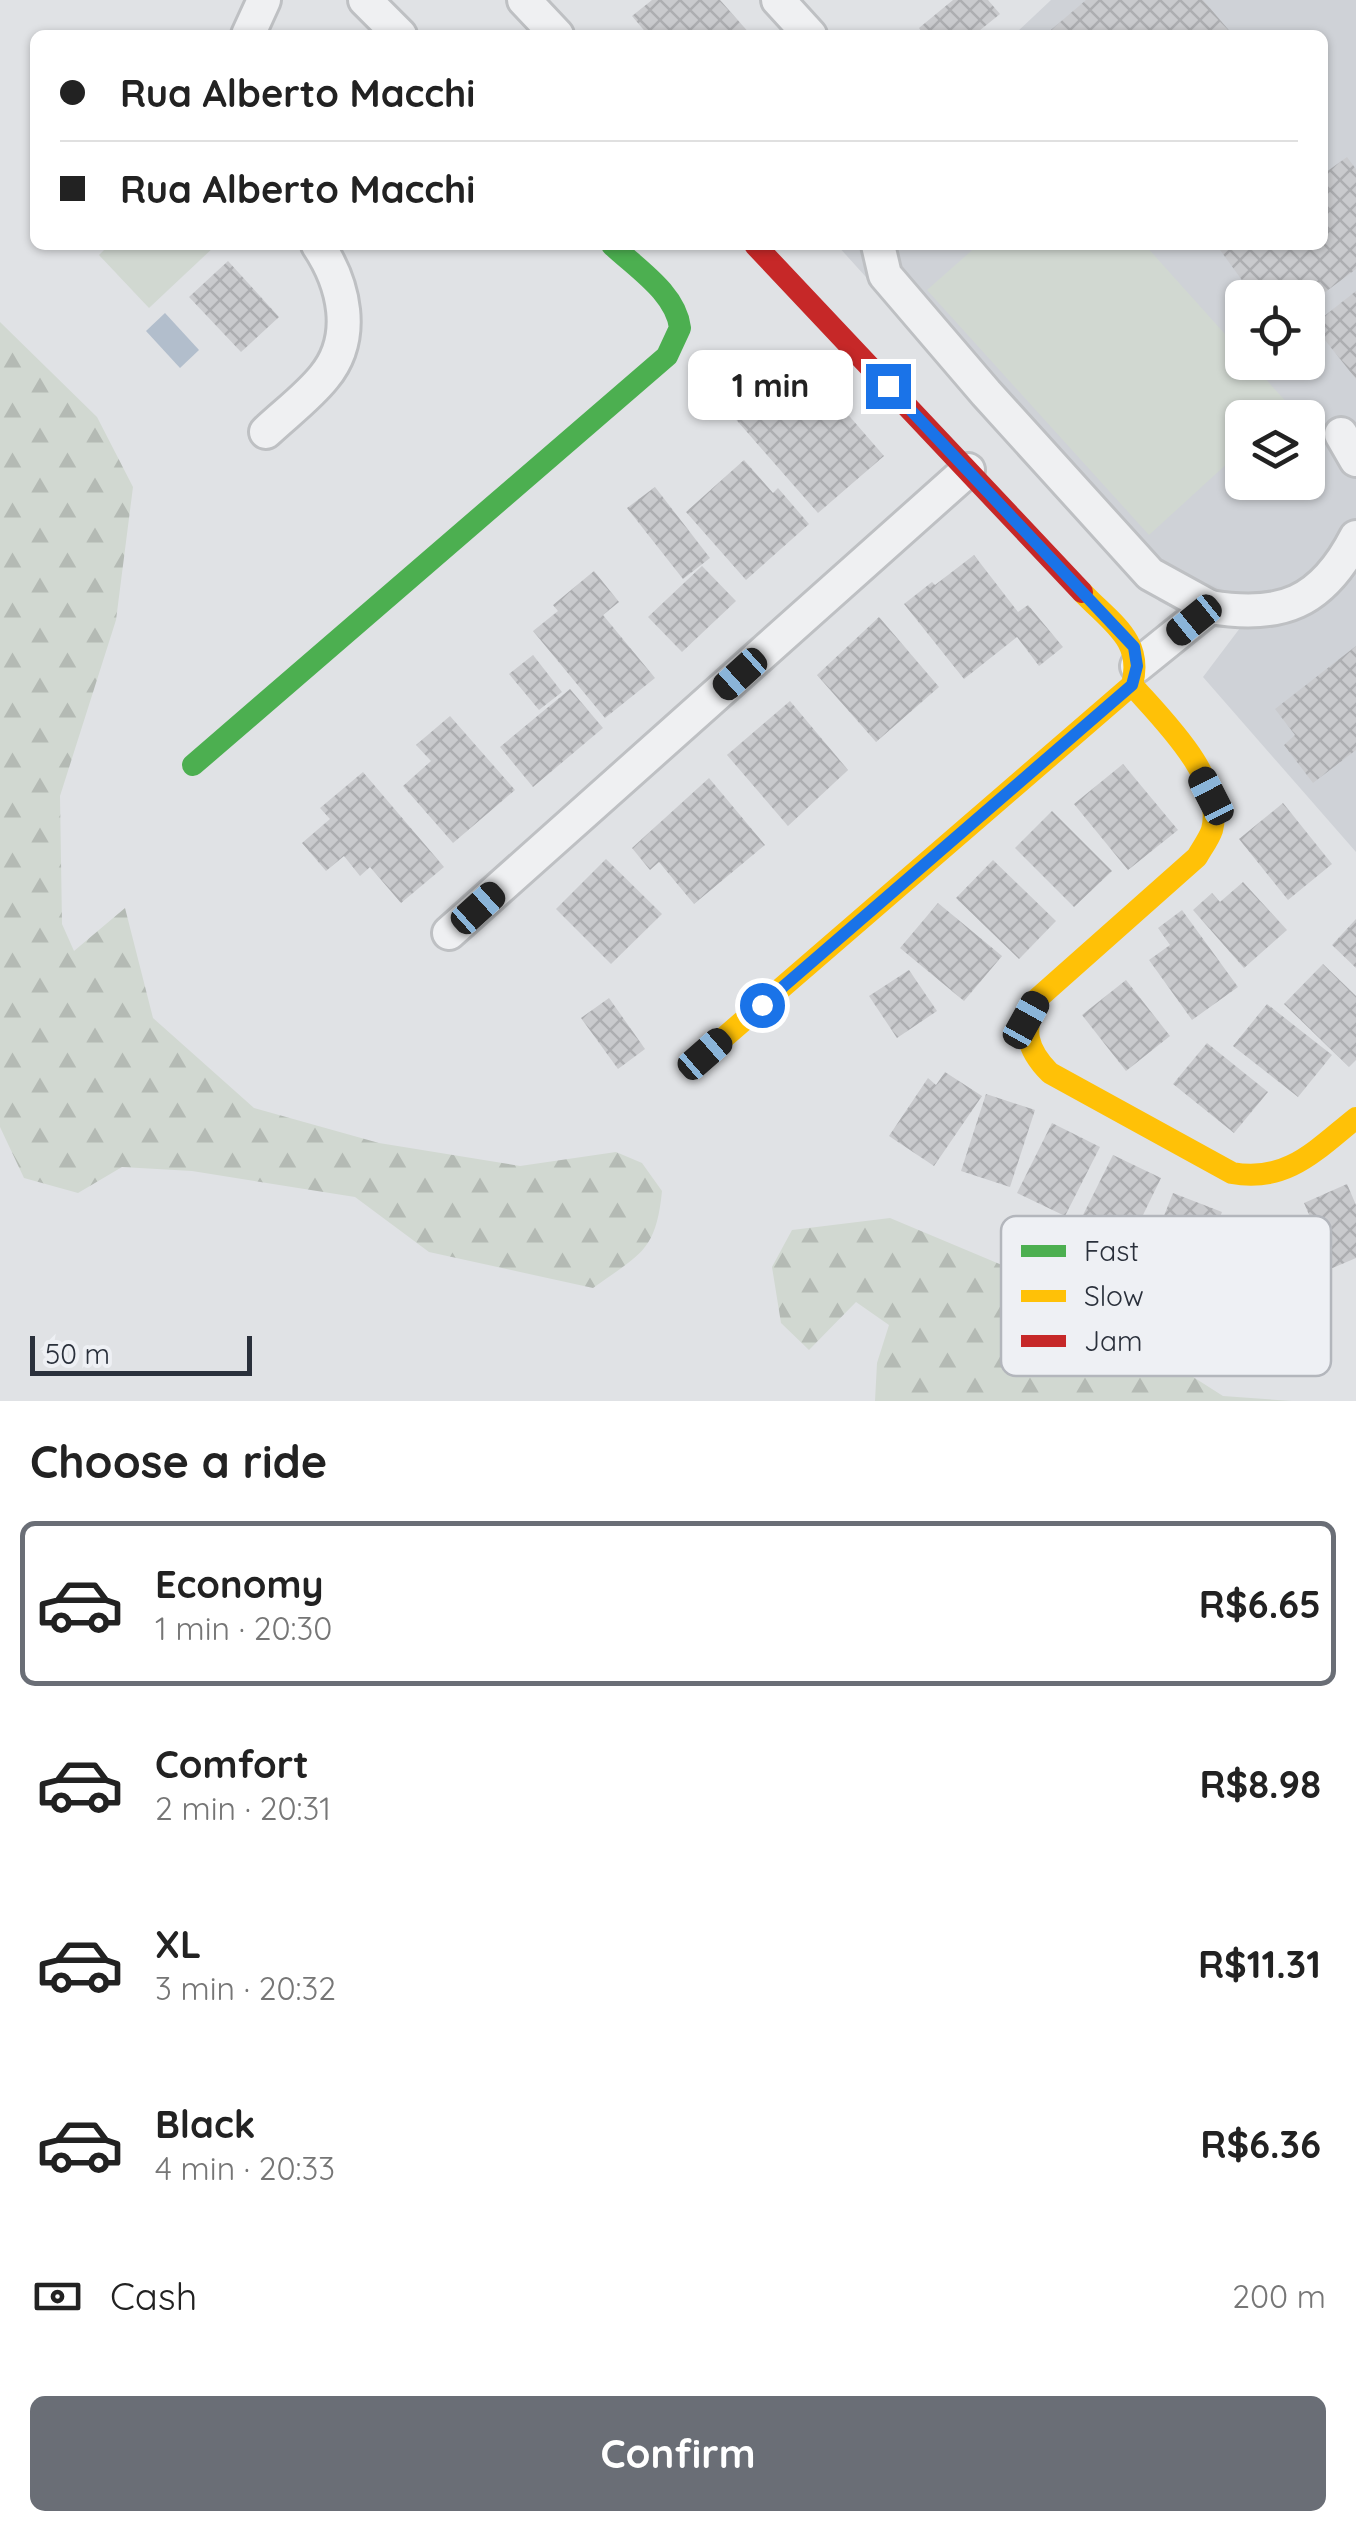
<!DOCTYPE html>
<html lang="en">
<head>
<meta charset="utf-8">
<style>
  :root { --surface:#fff; --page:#f6f6f6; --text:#222; --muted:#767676; --line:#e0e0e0; --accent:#6a6e76 }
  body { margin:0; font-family:Quicksand,sans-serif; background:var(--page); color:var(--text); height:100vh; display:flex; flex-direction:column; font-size:38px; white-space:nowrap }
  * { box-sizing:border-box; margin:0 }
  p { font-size:32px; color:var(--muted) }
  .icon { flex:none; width:55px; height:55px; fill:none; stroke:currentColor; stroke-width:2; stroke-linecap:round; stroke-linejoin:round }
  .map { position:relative; height:1401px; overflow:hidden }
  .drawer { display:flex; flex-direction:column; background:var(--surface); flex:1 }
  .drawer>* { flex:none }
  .top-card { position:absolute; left:30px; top:30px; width:1298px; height:220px; border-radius:15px; box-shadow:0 2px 8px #0004; display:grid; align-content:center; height:220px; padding:0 30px; background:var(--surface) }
  .tools { position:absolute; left:1225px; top:280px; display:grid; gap:20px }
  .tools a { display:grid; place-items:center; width:100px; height:100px; border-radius:15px; background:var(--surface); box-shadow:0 2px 8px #0004; font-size:50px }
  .scale { position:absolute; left:30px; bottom:25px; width:222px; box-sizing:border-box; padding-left:10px; border:5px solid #2a303b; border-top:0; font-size:28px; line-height:35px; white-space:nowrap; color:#2a303b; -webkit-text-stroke:8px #eef0f4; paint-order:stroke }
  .end { position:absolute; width:45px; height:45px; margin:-22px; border:12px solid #1a73e8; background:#fff; box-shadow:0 0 0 5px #fff }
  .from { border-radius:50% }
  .bubble { position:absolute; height:70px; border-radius:15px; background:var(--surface); box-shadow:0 2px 8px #0004; font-size:32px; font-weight:700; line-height:70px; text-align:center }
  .car { position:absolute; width:30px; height:60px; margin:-30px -15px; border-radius:12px; box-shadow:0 0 8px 2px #0007; background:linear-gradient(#222 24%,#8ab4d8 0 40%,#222 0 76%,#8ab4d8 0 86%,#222 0) }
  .top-card b { display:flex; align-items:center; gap:35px; height:95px; font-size:38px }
  .top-card b+b { border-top:2px solid var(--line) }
  .top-card i { width:25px; height:25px; background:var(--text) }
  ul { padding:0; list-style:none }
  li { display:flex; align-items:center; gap:30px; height:165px; margin:0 20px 15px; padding:0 10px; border:5px solid transparent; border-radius:15px }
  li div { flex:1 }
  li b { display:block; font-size:38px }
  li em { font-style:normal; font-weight:700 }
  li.on { border-color:var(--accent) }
  li>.icon { width:90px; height:90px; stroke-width:1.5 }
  h2 { padding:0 30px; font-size:45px; line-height:120px }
  .pay { display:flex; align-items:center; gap:25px; height:110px; padding:0 30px; font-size:38px }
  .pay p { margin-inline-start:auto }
  .primary-button { display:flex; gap:20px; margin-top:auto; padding:20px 30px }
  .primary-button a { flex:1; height:115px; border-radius:15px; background:var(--accent); color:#fff; font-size:40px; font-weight:700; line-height:115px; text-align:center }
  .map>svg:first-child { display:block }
  .built { fill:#cfd2d7; fill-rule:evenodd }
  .green { fill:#d1d8d1 }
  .forest { fill:url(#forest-firs) }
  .water { fill:#b2becc }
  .building { fill:url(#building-cross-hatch) }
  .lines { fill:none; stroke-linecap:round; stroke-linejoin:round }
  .street-casing { stroke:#bec0c3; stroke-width:38 }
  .street { stroke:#eff0f2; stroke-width:32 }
  .fast { stroke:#4caf50; stroke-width:22 }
  .slow { stroke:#ffc107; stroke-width:22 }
  .jam { stroke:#c62828; stroke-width:22 }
  .route { stroke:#1a73e8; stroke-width:12 }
  .key { fill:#eef0f4; stroke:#b3b6bc; stroke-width:2.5 }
  .key-label { font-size:28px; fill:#2a303b }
</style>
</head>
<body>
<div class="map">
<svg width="1356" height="1401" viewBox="0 0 1356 1401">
  <defs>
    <pattern id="forest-firs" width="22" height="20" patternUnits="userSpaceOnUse" patternTransform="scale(2.5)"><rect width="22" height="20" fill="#d1d8d1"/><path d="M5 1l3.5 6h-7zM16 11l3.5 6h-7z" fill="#b4bab4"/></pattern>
    <pattern id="building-cross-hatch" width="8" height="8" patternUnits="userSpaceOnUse" patternTransform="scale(2.5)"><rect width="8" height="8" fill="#c9cacd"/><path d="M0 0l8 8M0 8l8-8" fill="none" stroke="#adaeb1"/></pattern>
  </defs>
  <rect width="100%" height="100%" fill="#e0e2e5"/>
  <!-- built -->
  <path class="built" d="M 1051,0 L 1356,0 L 1356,852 L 1203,677 L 1240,628 L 1205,626 L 1159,601 L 837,245 L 1322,245 L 1322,35 L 1014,35 ZM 1242,298 L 1308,298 L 1308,362 L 1242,362 ZM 1242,418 L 1308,418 L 1308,482 L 1242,482 Z"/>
  <!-- green -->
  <g class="green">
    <path d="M 109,245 L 216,245 L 149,308 L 99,255 Z"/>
    <path d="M 978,245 L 1145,245 L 1242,353 L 1242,362 L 1251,363 L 1291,407 L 1279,417 L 1242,418 L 1242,450 L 1149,535 L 927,290 Z"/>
  </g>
  <!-- forest -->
  <g class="forest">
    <path d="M 0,322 L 97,417 L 133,487 L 116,620 L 60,796 L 62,924 L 74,951 L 125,908 L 153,1018 L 254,1108 L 379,1143 L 520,1166 L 616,1152 L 642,1163 L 662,1191 C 656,1252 640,1254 593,1288 L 429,1252 L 355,1197 L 192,1171 L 122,1167 L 78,1193 L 24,1178 L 0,1127 Z"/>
    <path d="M 890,1218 L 1047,1284 L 1223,1396 L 1292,1401 L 875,1401 L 877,1363 L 889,1325 L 856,1302 L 809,1350 L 781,1323 L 772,1267 L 792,1230 Z"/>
  </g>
  <!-- water -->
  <path class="water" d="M 165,313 L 199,350 L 180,368 L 146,331 Z"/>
  <!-- building -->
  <g class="building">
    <path d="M 652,0 L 720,0 L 751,35 L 648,35 L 632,16 Z"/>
    <path d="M 953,0 L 988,0 L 1000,14 L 974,35 L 924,35 L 919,28 Z"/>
    <path d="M 1086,0 L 1203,0 L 1233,35 L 1045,35 Z"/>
    <path d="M 1347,157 L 1356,169 L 1356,269 L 1308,305 L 1308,298 L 1255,298 L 1220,250 L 1228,245 L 1322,245 L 1322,175 Z"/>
    <path d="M 228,261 L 279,317 L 241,352 L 189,297 Z"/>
    <path d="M 1356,291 L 1356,379 L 1313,325 Z"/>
    <path d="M 740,380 L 773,418 L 818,380 L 884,456 L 818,513 L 718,399 Z"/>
    <path d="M 744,460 L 773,493 L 778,488 L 809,524 L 746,580 L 686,512 Z"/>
    <path d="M 655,487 L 710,558 L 683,579 L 627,508 Z"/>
    <path d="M 974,555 L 1018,612 L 1028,605 L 1063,647 L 1039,666 L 1017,637 L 964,679 L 904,604 L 932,582 L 935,585 Z"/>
    <path d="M 702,566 L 736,601 L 682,652 L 648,617 Z"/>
    <path d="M 594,571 L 619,602 L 603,615 L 655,678 L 605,718 L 533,631 L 558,611 L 553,605 Z"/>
    <path d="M 879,617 L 939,687 L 876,742 L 817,675 Z"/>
    <path d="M 1356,646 L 1356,750 L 1313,783 L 1284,745 L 1295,735 L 1275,709 Z"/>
    <path d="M 533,655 L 562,692 L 539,710 L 509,674 Z"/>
    <path d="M 570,689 L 603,728 L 533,787 L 500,747 Z"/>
    <path d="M 790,701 L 848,770 L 788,826 L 727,755 Z"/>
    <path d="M 450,716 L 515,790 L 453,843 L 403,786 L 431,761 L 416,745 Z"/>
    <path d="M 1123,764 L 1178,830 L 1128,870 L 1074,804 Z"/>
    <path d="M 363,772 L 444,867 L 401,903 L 370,867 L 360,876 L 344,856 L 326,871 L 302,843 L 330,819 L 320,808 Z"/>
    <path d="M 709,778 L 765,845 L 694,904 L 659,862 L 650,870 L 632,848 Z"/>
    <path d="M 1283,803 L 1332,864 L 1288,900 L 1239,839 Z"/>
    <path d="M 1052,811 L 1112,871 L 1074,907 L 1015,848 Z"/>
    <path d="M 606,859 L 662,914 L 611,964 L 556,909 Z"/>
    <path d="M 993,860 L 1056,921 L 1019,959 L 956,898 Z"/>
    <path d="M 1243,882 L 1287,930 L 1244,968 L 1193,910 L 1212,893 L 1220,902 Z"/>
    <path d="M 938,903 L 1002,956 L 964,1001 L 900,948 Z"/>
    <path d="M 1182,910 L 1238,987 L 1192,1020 L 1149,960 L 1170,945 L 1158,928 Z"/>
    <path d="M 1356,919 L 1356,968 L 1332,945 Z"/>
    <path d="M 1323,964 L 1356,996 L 1356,1060 L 1349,1067 L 1284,1004 Z"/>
    <path d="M 909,970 L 937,1011 L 897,1038 L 869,996 Z"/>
    <path d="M 1126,980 L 1170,1036 L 1126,1071 L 1082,1015 Z"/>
    <path d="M 609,998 L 645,1049 L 618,1069 L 581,1018 Z"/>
    <path d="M 1267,1004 L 1332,1055 L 1298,1097 L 1233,1046 Z"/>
    <path d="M 1207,1043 L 1268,1092 L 1234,1133 L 1173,1084 Z"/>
    <path d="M 945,1072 L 982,1096 L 934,1166 L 889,1136 L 928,1078 L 936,1085 Z"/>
    <path d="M 986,1094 L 1035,1110 L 1010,1187 L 961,1171 Z"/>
    <path d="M 1052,1123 L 1100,1147 L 1065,1216 L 1017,1193 Z"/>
    <path d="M 1113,1155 L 1161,1178 L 1125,1252 L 1076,1229 Z"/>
    <path d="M 1347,1184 L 1356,1205 L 1356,1258 L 1321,1273 L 1305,1236 L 1316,1231 L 1304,1203 Z"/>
    <path d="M 1173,1193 L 1222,1212 L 1193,1284 L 1159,1270 L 1165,1257 L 1150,1251 Z"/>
  </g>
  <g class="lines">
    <!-- street casing -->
    <g class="street-casing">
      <g id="street">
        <path d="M 365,0 L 400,35"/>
        <path d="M 524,0 L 557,35"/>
        <path d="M 778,0 L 810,35"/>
        <path d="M 248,35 L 264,0"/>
        <path d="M 878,245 L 885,275 L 986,393 L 1150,574 L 1210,607"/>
        <path d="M 266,432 C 285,414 308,397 324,377 C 357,337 344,284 318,245"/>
        <path d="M 1341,434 L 1356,460"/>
        <path d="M 1137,666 L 1210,607 C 1281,619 1322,603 1356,537"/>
        <path d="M 449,933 L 968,470"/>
      </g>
    </g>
    <!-- street -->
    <use href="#street" class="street"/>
    <!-- fast -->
    <path class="fast" d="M 193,765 L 667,356 L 680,328 C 676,293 636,268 612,245"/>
    <!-- slow -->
    <g class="slow">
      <path d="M 1132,685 C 1162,719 1225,779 1212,830 C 1209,839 1202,848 1197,857 L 1037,999 C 1022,1029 1026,1049 1050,1073 L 1232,1173 C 1287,1183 1316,1150 1356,1118"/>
      <path d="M 705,1054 L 1132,685 C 1144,640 1111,623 1082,592"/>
    </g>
    <!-- jam -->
    <path class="jam" d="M 755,245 L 1082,592"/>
  </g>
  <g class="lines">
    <!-- route -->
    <path class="route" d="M 762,1005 L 1132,685 L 1137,666 L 1134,647 L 888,386"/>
  </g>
  <!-- legend -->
  <rect x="1001" y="1216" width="330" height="160" rx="15" class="key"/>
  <rect x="1021" y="1245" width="45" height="12" fill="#4caf50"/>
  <rect x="1021" y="1290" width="45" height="12" fill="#ffc107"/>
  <rect x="1021" y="1335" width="45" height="12" fill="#c62828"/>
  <g class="key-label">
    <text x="1084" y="1261">Fast</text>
    <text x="1084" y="1306">Slow</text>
    <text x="1084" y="1351">Jam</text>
  </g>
</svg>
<div class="tools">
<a><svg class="icon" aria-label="locate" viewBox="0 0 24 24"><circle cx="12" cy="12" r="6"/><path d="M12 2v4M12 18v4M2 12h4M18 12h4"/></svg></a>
<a><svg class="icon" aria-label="layers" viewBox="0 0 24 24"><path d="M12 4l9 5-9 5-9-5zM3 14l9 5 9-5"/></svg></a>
</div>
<div class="scale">50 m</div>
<i class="end from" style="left:762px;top:1005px"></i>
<i class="end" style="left:888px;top:386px"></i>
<div class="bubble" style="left:688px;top:350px;width:165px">1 min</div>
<i class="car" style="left:1194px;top:620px;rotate:231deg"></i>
<i class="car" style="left:740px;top:674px;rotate:228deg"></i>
<i class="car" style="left:1211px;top:796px;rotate:333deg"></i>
<i class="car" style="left:478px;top:908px;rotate:48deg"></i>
<i class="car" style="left:1026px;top:1020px;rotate:29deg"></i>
<i class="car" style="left:705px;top:1054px;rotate:49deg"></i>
<div class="top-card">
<b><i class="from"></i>Rua Alberto Macchi</b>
<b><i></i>Rua Alberto Macchi</b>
</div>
</div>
<section class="drawer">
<h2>Choose a ride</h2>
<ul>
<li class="on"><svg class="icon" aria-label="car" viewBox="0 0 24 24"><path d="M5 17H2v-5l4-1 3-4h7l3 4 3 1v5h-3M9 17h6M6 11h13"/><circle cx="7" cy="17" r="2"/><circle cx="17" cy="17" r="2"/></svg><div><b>Economy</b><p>1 min · 20:30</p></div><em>R$6.65</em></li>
<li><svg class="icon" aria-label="car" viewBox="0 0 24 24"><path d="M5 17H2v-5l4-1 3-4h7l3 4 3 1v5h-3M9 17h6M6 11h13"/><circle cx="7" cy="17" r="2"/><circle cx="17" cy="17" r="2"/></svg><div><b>Comfort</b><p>2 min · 20:31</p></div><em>R$8.98</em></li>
<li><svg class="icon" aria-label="car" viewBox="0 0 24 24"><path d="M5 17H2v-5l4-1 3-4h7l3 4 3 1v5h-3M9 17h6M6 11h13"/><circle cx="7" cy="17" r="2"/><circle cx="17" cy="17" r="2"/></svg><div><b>XL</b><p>3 min · 20:32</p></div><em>R$11.31</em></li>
<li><svg class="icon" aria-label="car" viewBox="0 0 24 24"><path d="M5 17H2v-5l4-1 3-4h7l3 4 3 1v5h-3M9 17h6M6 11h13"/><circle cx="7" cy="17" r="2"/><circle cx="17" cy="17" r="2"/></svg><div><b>Black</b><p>4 min · 20:33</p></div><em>R$6.36</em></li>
</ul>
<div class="pay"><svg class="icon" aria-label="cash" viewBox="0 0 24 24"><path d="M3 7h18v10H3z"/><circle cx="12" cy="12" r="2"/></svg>Cash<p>200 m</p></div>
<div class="primary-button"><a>Confirm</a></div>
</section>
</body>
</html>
